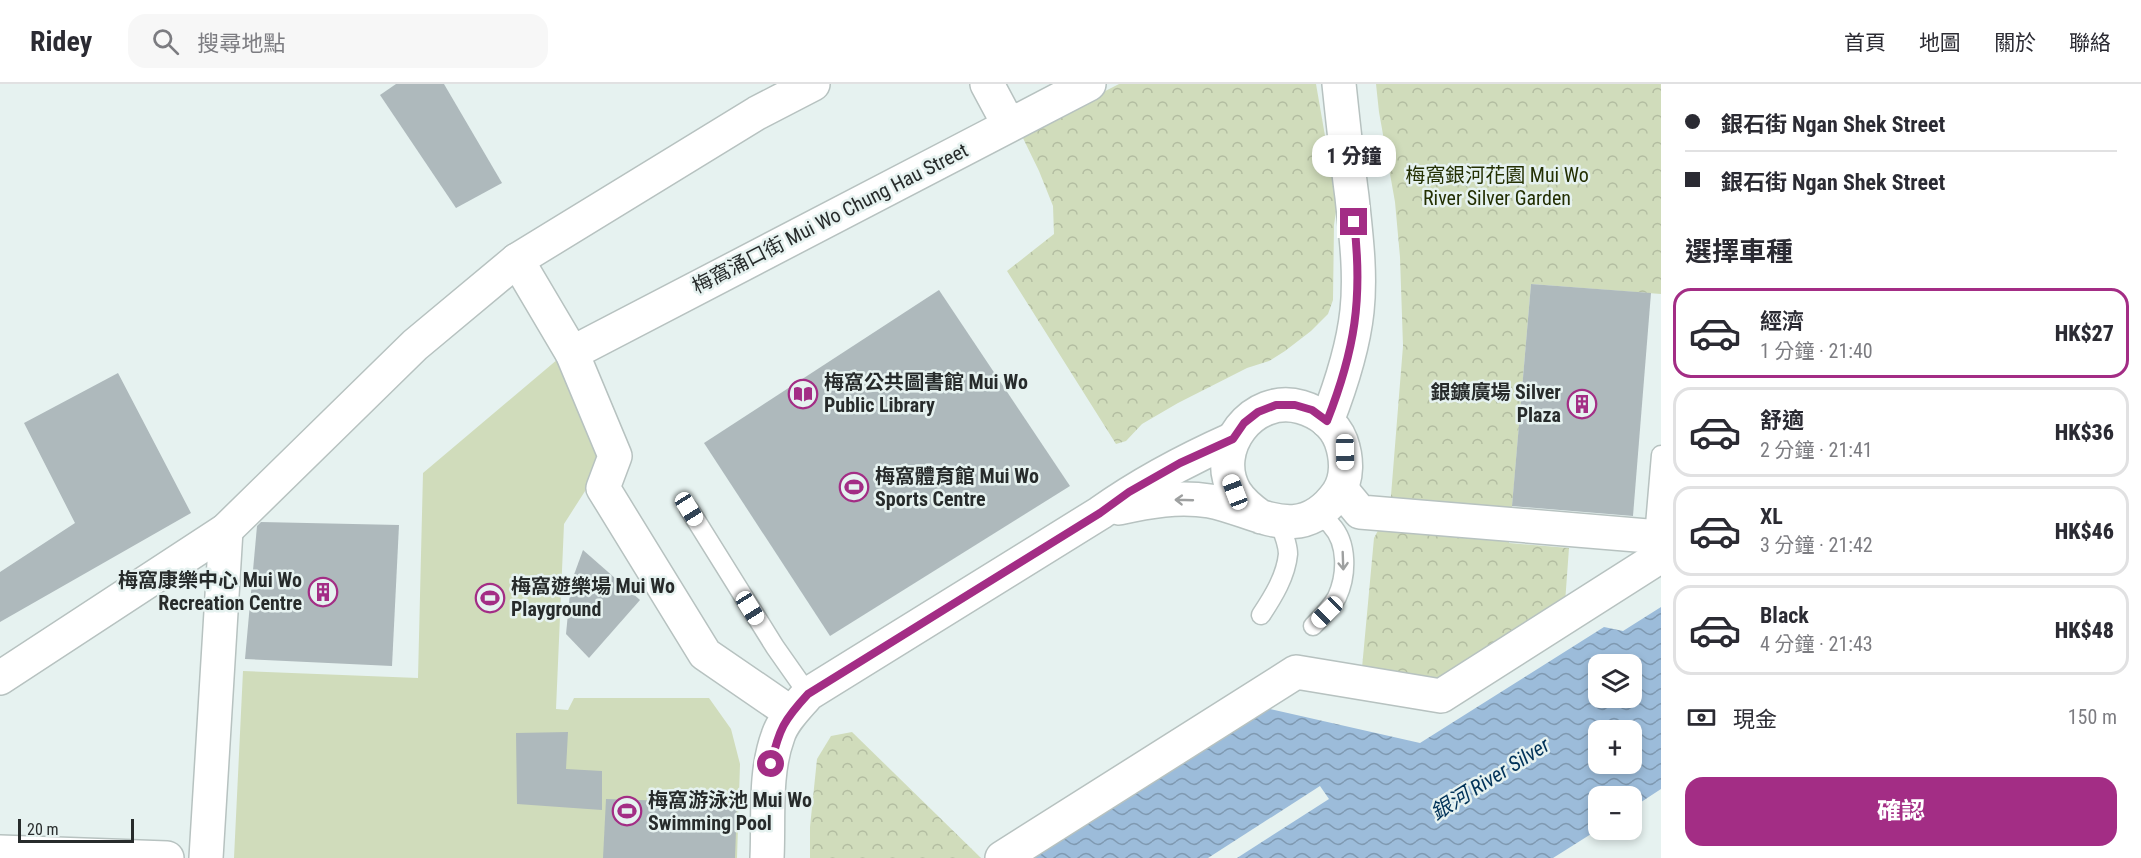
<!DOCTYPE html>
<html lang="zh-TW">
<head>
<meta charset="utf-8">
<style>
  :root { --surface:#fff; --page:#f7f7f7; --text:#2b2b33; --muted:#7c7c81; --line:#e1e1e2; --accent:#a32d85 }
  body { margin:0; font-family:"Roboto Condensed","Noto Sans TC",sans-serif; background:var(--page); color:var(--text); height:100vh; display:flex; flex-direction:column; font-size:22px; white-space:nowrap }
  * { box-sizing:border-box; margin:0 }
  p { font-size:20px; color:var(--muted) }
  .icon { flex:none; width:33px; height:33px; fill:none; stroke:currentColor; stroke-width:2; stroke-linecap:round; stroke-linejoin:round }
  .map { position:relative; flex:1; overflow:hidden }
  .side { display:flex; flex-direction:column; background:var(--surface); width:480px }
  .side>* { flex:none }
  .guide { display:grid; align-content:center; height:132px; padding:0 24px; background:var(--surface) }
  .fabs { position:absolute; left:1588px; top:570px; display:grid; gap:12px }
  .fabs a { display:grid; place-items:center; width:54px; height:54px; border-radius:12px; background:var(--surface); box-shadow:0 3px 9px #0003; font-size:30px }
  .scale { position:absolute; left:18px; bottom:15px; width:116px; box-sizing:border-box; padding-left:6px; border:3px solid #272b2b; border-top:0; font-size:16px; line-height:21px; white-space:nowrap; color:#272b2b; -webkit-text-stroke:4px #e6f2f0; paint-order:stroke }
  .end { position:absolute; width:27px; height:27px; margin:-14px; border:8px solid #a32d85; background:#fff; box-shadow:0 0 0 3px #fff }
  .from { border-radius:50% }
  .bubble { position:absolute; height:42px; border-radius:18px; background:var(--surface); box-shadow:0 3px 9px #0003; font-size:20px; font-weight:800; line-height:42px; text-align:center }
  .car { position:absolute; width:18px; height:36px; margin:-18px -9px; border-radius:8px; box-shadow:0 0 4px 2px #0007; background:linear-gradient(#fff 24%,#345 0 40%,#fff 0 76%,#345 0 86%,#fff 0) }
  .guide b { display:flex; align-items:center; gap:21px; height:57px; font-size:22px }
  .guide b+b { border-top:2px solid var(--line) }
  .guide i { width:15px; height:15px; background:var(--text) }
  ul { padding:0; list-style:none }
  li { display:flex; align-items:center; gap:18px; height:90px; margin:0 12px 9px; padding:0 12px; border:3px solid var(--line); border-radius:18px }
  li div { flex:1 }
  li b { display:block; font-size:22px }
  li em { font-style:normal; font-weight:800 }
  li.selected { border-color:var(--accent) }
  li>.icon { width:54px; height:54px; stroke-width:1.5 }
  h2 { padding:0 24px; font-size:27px; line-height:72px }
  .pay { display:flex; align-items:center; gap:15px; height:66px; padding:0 24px; font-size:22px }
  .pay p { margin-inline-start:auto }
  .button { display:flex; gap:12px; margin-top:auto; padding:12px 24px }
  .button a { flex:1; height:69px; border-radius:18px; background:var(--accent); color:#fff; font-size:24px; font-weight:800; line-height:69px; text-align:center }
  header { display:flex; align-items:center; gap:36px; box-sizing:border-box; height:84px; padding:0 30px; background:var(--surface); border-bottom:2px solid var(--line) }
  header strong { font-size:28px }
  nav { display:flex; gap:33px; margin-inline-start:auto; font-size:21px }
  .search { width:420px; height:54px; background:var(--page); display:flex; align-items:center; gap:15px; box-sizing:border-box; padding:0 21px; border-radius:18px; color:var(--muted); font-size:22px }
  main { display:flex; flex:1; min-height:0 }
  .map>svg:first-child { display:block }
  .green { fill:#d0dcbb }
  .park { fill:url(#park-crowns) }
  .water { fill:url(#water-waves); fill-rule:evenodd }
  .pier { fill:#e6f2f0 }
  .building { fill:#aeb9bc }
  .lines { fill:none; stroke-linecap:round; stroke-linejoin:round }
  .lane-casing { stroke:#b7c2c0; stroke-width:21 }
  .street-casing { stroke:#b7c2c0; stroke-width:36 }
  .secondary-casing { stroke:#b7c2c0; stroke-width:36 }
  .lane { stroke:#fff; stroke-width:18 }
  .street { stroke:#fff; stroke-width:33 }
  .secondary { stroke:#fff; stroke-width:33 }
  .oneway { stroke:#9ea0a0 }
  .route { stroke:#a32d85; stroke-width:8 }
  .labels { text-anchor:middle; stroke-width:5; stroke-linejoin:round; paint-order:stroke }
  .park-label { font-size:20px; fill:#232f02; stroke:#e6f2f0 }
  .street-label { font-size:20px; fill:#272b2b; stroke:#e6f2f0 }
  .poi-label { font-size:20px; font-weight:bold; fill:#272b2b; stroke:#e6f2f0; text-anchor:start }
  .water-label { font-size:21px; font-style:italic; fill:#003258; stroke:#e6f2f0 }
</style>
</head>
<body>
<header>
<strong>Ridey</strong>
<div class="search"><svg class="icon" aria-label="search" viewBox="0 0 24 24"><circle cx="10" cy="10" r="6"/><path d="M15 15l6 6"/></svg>搜尋地點</div>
<nav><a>首頁</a><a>地圖</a><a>關於</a><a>聯絡</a></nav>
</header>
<main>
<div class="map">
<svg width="1661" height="774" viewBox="0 0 1661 774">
  <defs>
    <pattern id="park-crowns" width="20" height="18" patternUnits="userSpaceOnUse" patternTransform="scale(1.5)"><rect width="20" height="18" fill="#d0dcbb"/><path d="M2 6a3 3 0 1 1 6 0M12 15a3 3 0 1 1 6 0" fill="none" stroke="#b3bda1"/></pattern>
    <pattern id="water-waves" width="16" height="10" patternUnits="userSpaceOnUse" patternTransform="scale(1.5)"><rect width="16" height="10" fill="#9cbcda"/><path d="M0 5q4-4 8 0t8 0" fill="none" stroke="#7f99b1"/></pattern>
  </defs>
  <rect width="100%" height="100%" fill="#e6f2f0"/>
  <!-- green -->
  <path class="green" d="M 558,275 L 603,379 L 564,440 L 556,625 L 568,626 L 574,614 L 709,614 L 731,645 L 740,680 L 737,774 L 234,774 L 243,587 L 418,594 L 423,389 Z"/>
  <!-- park -->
  <g class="park">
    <path d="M 1119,0 L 1316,0 L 1337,121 L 1334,141 L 1333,216 L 1328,230 L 1311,247 L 1285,267 L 1269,277 L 1247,284 L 1178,319 L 1142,340 L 1126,357 L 1116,360 L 1007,187 L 1054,150 L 1053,122 L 1039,87 L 1021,50 Z"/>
    <path d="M 1376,0 L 1661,0 L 1661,210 L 1531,200 L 1509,459 L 1569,464 L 1565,519 L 1445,595 L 1362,584 L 1374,454 L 1390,424 L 1403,262 L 1400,173 L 1395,118 L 1379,28 Z"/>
    <path d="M 852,648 L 981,774 L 810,774 L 810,743 L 817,675 L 831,652 Z"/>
  </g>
  <!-- water -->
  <path class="water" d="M 1661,523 L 1661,705 L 1632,724 L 1632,712 L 1599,712 L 1599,745 L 1553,774 L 1031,774 L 1266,624 L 1420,659 L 1604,543 L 1623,547 ZM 1599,580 L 1632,580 L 1632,614 L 1599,614 ZM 1599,646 L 1632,646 L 1632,680 L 1599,680 Z"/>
  <!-- pier -->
  <path class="pier" d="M 1320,702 L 1329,715 L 1237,774 L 1208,774 Z"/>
  <!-- building -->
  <g class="building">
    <path d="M 396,0 L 444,0 L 502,99 L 456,124 L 380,11 Z"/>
    <path d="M 1531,200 L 1651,209 L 1633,432 L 1512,422 Z"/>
    <path d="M 939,206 L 1070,402 L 830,552 L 704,359 Z"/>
    <path d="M 118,289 L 191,429 L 0,538 L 0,488 L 75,439 L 24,339 Z"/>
    <path d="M 261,438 L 399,441 L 392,582 L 245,575 L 257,442 Z"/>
    <path d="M 583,466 L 640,516 L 589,574 L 566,550 L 571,499 Z"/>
    <path d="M 568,648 L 566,685 L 602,687 L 602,726 L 517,720 L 516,649 Z"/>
    <path d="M 606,715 L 737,719 L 735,774 L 603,774 Z"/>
  </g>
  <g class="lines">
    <!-- lane casing -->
    <g class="lane-casing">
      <g id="lane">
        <path d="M 689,425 L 775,563 L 808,610"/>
        <path d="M 1654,453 L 1661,371"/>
        <path d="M 1261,531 C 1273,513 1286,492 1288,470 C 1288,460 1283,448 1279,438"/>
        <path d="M 1313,542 C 1322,533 1331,524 1337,513 C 1347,491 1348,459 1331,441 C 1327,436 1320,434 1315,431"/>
      </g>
    </g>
    <!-- street casing -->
    <g class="street-casing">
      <g id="street">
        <path d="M 987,0 L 1009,41"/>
        <path d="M 517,176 L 572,269 L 615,372 L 603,404 L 705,570 L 791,629"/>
        <path d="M 572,269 L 1089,0"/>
        <path d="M 1327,337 C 1341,301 1353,265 1357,227 C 1361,189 1356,151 1352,113 C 1347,76 1343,38 1339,0"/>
        <path d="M 1341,405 L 1360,428 L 1661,453"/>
        <path d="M 0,594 L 226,446 L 415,261 L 517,176 L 757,29 L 813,0"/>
        <path d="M 0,768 L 167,774"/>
        <path d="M 206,774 L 226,446"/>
        <path d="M 1002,774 L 1296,588 L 1441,612 L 1661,472"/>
      </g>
    </g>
    <!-- secondary casing -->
    <g class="secondary-casing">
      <g id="secondary">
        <path d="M 1119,424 C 1149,417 1179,412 1210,417 C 1257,426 1300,463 1338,409 C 1348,394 1347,374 1341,357 C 1334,339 1318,328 1301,323 C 1253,309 1210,365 1235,408 C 1242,419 1251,426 1261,433"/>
        <path d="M 767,774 C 769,734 764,690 778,652 C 783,636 797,623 808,610 L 1100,429 C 1142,399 1186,376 1233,355"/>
      </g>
    </g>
    <!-- lane -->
    <use href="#lane" class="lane"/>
    <!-- street -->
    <use href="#street" class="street"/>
    <!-- secondary -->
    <use href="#secondary" class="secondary"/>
  </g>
  <!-- one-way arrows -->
  <defs><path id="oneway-shaft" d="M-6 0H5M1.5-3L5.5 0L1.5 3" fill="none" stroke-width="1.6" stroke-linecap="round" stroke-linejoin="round" transform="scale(1.5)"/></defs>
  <g class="oneway">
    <use href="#oneway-shaft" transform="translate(1184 416) rotate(-178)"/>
    <use href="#oneway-shaft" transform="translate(1343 477) rotate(88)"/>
  </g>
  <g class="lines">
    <!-- route -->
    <path class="route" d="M 771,680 C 779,645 784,636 808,610 L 1100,429 L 1129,408 L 1180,379 L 1233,355 L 1244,339 L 1258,328 L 1276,321 L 1295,321 L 1312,326 L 1327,337 C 1355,266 1363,214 1354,138"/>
  </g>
  <!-- icons -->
  <defs>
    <g id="library-ring" transform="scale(1.5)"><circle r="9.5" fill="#e6f2f0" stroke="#a32d85" stroke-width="1.5"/><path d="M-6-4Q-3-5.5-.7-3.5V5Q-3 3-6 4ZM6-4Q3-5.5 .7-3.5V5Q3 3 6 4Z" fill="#a32d85"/></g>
    <g id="building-ring" transform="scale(1.5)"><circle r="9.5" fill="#e6f2f0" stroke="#a32d85" stroke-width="1.5"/><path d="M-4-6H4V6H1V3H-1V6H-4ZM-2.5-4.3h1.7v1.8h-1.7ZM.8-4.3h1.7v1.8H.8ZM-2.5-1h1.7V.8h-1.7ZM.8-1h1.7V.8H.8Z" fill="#a32d85"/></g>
    <g id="stadium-ring" transform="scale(1.5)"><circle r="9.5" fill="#e6f2f0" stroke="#a32d85" stroke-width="1.5"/><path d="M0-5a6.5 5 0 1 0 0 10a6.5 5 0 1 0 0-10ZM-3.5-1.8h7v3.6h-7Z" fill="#a32d85"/></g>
  </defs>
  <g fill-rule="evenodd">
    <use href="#library-ring" x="803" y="310"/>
    <use href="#building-ring" x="1582" y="320"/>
    <use href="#stadium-ring" x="854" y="403"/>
    <use href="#building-ring" x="323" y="508"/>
    <use href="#stadium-ring" x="490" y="514"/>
    <use href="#stadium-ring" x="627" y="727"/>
  </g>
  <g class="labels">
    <!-- park labels -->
    <g class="park-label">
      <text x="1497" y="98">梅窩銀河花園 Mui Wo<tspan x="1497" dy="23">River Silver Garden</tspan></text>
    </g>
    <!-- street labels -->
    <g class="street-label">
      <text transform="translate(830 134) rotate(-27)" y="7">梅窩涌口街 Mui Wo Chung Hau Street</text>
    </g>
    <!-- poi labels -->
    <g class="poi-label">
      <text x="824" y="305">梅窩公共圖書館 Mui Wo<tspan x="824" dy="23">Public Library</tspan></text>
      <text x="1561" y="315" text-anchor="end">銀鑛廣場 Silver<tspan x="1561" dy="23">Plaza</tspan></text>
      <text x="875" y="399">梅窩體育館 Mui Wo<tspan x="875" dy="23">Sports Centre</tspan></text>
      <text x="302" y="503" text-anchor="end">梅窩康樂中心 Mui Wo<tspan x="302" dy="23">Recreation Centre</tspan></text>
      <text x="511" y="509">梅窩遊樂場 Mui Wo<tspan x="511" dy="23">Playground</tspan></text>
      <text x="648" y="723">梅窩游泳池 Mui Wo<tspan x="648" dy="23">Swimming Pool</tspan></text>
    </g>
    <!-- water labels -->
    <g class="water-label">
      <text transform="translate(1490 695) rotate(-32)" y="7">銀河 River Silver</text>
    </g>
  </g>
</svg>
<div class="fabs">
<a><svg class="icon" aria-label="layers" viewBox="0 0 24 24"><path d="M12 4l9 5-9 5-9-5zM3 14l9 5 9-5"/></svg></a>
<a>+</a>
<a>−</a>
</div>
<div class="scale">20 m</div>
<i class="end from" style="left:771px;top:680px"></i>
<i class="end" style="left:1354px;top:138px"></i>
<div class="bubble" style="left:1312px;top:51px;width:84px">1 分鐘</div>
<i class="car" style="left:1345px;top:368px;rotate:179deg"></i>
<i class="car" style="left:1235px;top:408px;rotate:339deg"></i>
<i class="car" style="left:689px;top:425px;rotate:148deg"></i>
<i class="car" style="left:750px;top:524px;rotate:148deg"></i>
<i class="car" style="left:1327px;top:528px;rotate:225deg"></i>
</div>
<section class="side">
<div class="guide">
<b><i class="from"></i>銀石街 Ngan Shek Street</b>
<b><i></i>銀石街 Ngan Shek Street</b>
</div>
<h2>選擇車種</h2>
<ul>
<li class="selected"><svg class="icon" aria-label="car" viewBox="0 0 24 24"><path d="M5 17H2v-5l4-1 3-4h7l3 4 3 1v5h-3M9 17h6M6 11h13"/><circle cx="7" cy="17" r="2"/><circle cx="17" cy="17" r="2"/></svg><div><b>經濟</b><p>1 分鐘 · 21:40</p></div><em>HK$27</em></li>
<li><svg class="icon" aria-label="car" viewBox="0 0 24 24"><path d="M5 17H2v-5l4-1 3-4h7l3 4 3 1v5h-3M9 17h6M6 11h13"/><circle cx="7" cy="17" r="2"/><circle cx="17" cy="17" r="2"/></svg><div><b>舒適</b><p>2 分鐘 · 21:41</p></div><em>HK$36</em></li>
<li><svg class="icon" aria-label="car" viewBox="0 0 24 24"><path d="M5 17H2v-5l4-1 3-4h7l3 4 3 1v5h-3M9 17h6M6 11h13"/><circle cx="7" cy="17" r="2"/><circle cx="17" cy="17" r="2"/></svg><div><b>XL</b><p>3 分鐘 · 21:42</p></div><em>HK$46</em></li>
<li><svg class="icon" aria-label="car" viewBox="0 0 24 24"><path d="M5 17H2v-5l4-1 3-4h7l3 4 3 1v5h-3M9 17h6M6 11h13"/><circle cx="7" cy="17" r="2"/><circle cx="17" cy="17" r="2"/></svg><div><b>Black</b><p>4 分鐘 · 21:43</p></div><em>HK$48</em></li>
</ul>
<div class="pay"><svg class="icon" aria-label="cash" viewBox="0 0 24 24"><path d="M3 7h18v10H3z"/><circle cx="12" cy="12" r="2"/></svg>現金<p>150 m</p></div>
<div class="button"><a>確認</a></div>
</section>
</main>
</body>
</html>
